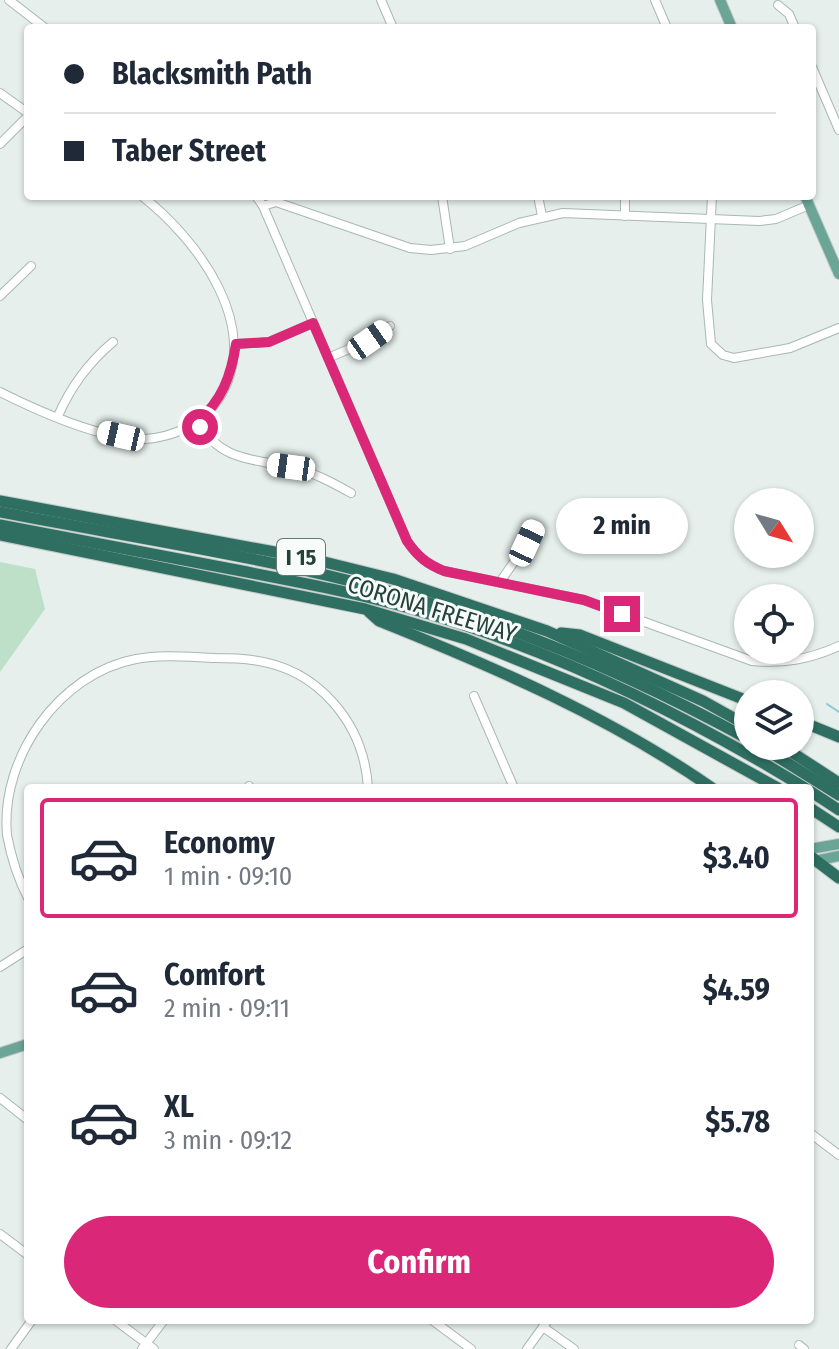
<!DOCTYPE html>
<html lang="en">
<head>
<meta charset="utf-8">
<style>
  :root { --surface:#fff; --page:#f2f2f3; --text:#1f2937; --muted:#747a83; --line:#e0e1e3; --accent:#db2777 }
  body { margin:0; font-family:"Fira Sans Condensed",sans-serif; background:var(--page); color:var(--text); height:100vh; display:flex; flex-direction:column; font-size:30px; white-space:nowrap }
  * { box-sizing:border-box; margin:0 }
  p { font-size:26px; color:var(--muted) }
  .icon { flex:none; width:44px; height:44px; fill:none; stroke:currentColor; stroke-width:2; stroke-linecap:round; stroke-linejoin:round }
  .map { position:relative; flex:1; overflow:hidden }
  .drawer { position:absolute; left:24px; top:784px; width:790px; height:540px; display:flex; flex-direction:column; background:var(--surface); border-radius:8px; box-shadow:0 2px 6px #0004 }
  .drawer>* { flex:none }
  .top-card { position:absolute; left:24px; top:24px; width:792px; height:176px; border-radius:8px; box-shadow:0 2px 6px #0004; display:grid; align-content:center; height:176px; padding:0 40px; background:var(--surface) }
  .needle { width:52px; rotate:127deg }
  .fabs { position:absolute; left:734px; top:488px; display:grid; gap:16px }
  .fabs a { display:grid; place-items:center; width:80px; height:80px; border-radius:50%; background:var(--surface); box-shadow:0 2px 6px #0004; font-size:40px }
  .end { position:absolute; width:36px; height:36px; margin:-18px; border:10px solid #db2777; background:#fff; box-shadow:0 0 0 4px #fff }
  .from { border-radius:50% }
  .bubble { position:absolute; height:56px; border-radius:28px; background:var(--surface); box-shadow:0 2px 6px #0004; font-size:26px; font-weight:700; line-height:56px; text-align:center }
  .car { position:absolute; width:24px; height:48px; margin:-24px -12px; border-radius:10px; box-shadow:0 0 6px 2px #0007; background:linear-gradient(#fff 24%,#345 0 40%,#fff 0 76%,#345 0 86%,#fff 0) }
  .top-card b { display:flex; align-items:center; gap:28px; height:76px; font-size:30px }
  .top-card b+b { border-top:2px solid var(--line) }
  .top-card i { width:20px; height:20px; background:var(--text) }
  ul { padding:14px 0 0; list-style:none }
  li { display:flex; align-items:center; gap:24px; height:120px; margin:0 16px 12px; padding:0 24px; border:4px solid transparent; border-radius:8px }
  li div { flex:1 }
  li b { display:block; font-size:30px }
  li em { font-style:normal; font-weight:700 }
  li.selected { border-color:var(--accent) }
  li>.icon { width:72px; height:72px; stroke-width:1.5 }
  .action { display:flex; gap:16px; margin-top:auto; padding:16px 40px }
  .action a { flex:1; height:92px; border-radius:48px; background:var(--accent); color:#fff; font-size:32px; font-weight:700; line-height:92px; text-align:center }
  .map>svg:first-child { display:block }
  .green { fill:#bfe0c8 }
  .lines { fill:none; stroke-linecap:round; stroke-linejoin:round }
  .stream { stroke:#8ec9d4; stroke-width:2 }
  .minor-casing { stroke:#a8b8b2; stroke-width:10 }
  .major-casing { stroke:#c2cac8; stroke-width:12 }
  .highway-casing { stroke:#c2cac8; stroke-width:13 }
  .minor { stroke:#fff; stroke-width:8 }
  .major { stroke:#6aa596; stroke-width:10 }
  .highway { stroke:#2f6f62; stroke-width:11 }
  .route { stroke:#db2777; stroke-width:10 }
  .labels { text-anchor:middle; stroke-width:6; stroke-linejoin:round; paint-order:stroke }
  .shield { fill:#f7fbf9; stroke:#637a73; stroke-width:2 }
  .shield-label { font-size:22px; font-weight:bold; fill:#24423a }
  .street-label { font-size:24px; fill:#24423a; stroke:#f7fbf9 }
</style>
</head>
<body>
<div class="map">
<svg width="839" height="1349" viewBox="0 0 839 1349">
  <rect width="100%" height="100%" fill="#e6efeb"/>
  <!-- green -->
  <path class="green" d="M 0,562 L 35,569 L 45,609 L 0,672 Z"/>
  <g class="lines">
    <!-- stream -->
    <path class="stream" d="M 827,704 L 839,712"/>
    <!-- minor casing -->
    <g class="minor-casing">
      <g id="minor">
        <path d="M 9,0 L 45,28"/>
        <path d="M 381,0 L 393,28"/>
        <path d="M 655,0 L 667,28"/>
        <path d="M 778,5 L 789,14 L 795,28"/>
        <path d="M 812,67 L 839,130"/>
        <path d="M 0,93 L 28,113"/>
        <path d="M 0,144 L 28,116"/>
        <path d="M 256,196 L 263,206 L 407,541 C 418,557 427,564 444,571 L 584,600 L 752,661 C 784,664 810,659 839,646"/>
        <path d="M 442,196 L 450,249"/>
        <path d="M 538,196 L 542,216"/>
        <path d="M 625,196 L 625,216"/>
        <path d="M 712,196 L 707,300 L 711,344 L 723,355 L 734,358 L 790,348 L 839,328"/>
        <path d="M 263,206 L 276,202 L 410,248 L 431,250 L 465,246 L 519,223 L 563,213 L 759,221 L 776,219 L 809,205"/>
        <path d="M 0,296 L 31,266"/>
        <path d="M 236,344 L 269,342 L 313,323"/>
        <path d="M 328,358 L 370,340 L 390,326"/>
        <path d="M 0,392 C 38,411 103,440 145,439 C 174,437 202,424 218,400 C 265,329 198,240 142,196"/>
        <path d="M 58,416 C 71,386 88,363 113,342"/>
        <path d="M 197,422 C 223,463 253,458 294,468 C 315,473 333,483 351,493"/>
        <path d="M 500,582 L 525,546 L 534,526"/>
        <path d="M 474,696 L 514,788"/>
        <path d="M 249,786 L 250,788"/>
        <path d="M 28,898 C 18,879 11,856 7,835 C 0,757 60,673 136,659 C 162,654 189,657 215,658 C 227,658 240,658 252,660 C 318,668 364,723 368,788"/>
        <path d="M 0,967 L 28,949"/>
        <path d="M 0,1098 L 28,1120"/>
        <path d="M 810,1133 L 839,1155"/>
        <path d="M 0,1234 L 28,1255"/>
        <path d="M 115,1320 L 154,1349"/>
        <path d="M 432,1320 L 471,1349"/>
        <path d="M 543,1327 L 574,1349"/>
        <path d="M 799,1345 L 804,1349"/>
        <path d="M 11,1349 L 32,1320"/>
        <path d="M 142,1349 L 164,1320"/>
        <path d="M 527,1349 L 548,1320"/>
      </g>
    </g>
    <!-- major casing -->
    <g class="major-casing">
      <g id="major">
        <path d="M 720,0 L 732,28"/>
        <path d="M 805,196 L 839,274"/>
        <path d="M 810,849 L 839,844"/>
        <path d="M 810,862 L 839,856"/>
        <path d="M 0,1053 L 28,1044"/>
      </g>
    </g>
    <!-- highway casing -->
    <g class="highway-casing">
      <g id="highway">
        <path d="M 0,501 L 312,559 L 393,579 L 547,631 L 703,701 L 748,726"/>
        <path d="M 0,512 C 150,541 304,562 449,609 C 553,642 653,687 748,739"/>
        <path d="M 0,525 C 75,539 151,554 226,568 C 287,580 349,591 409,608 C 550,648 681,712 805,788"/>
        <path d="M 0,535 L 365,609 L 466,639 L 624,703 L 778,788"/>
        <path d="M 369,612 L 379,621 C 494,667 610,717 712,788"/>
        <path d="M 561,633 L 580,635 L 748,701"/>
        <path d="M 800,721 L 839,737"/>
        <path d="M 760,746 L 839,795"/>
        <path d="M 782,746 L 839,783"/>
        <path d="M 810,791 L 839,810"/>
        <path d="M 810,808 L 839,827"/>
        <path d="M 810,856 L 839,878"/>
      </g>
    </g>
    <!-- minor -->
    <use href="#minor" class="minor"/>
    <!-- major -->
    <use href="#major" class="major"/>
    <!-- highway -->
    <use href="#highway" class="highway"/>
  </g>
  <g class="lines">
    <!-- route -->
    <path class="route" d="M 200,427 L 197,422 C 222,401 231,376 236,344 L 269,342 L 313,323 L 407,541 C 418,557 427,564 444,571 L 584,600 L 622,614"/>
  </g>
  <g class="labels">
    <!-- shield labels -->
    <rect class="shield" x="277" y="539" width="48" height="36" rx="6"/>
    <g class="shield-label">
      <text x="301" y="565">I 15</text>
    </g>
    <!-- street labels -->
    <g class="street-label">
      <text transform="translate(432 609) rotate(17)" y="8">CORONA FREEWAY</text>
    </g>
  </g>
</svg>
<div class="fabs">
<a><svg class="needle" viewBox="-14 -14 28 28"><path d="M0-13l5 13h-10z" fill="#e53935"/><path d="M0 13l5-13h-10z" fill="#747a83"/></svg></a>
<a><svg class="icon" aria-label="locate" viewBox="0 0 24 24"><circle cx="12" cy="12" r="6"/><path d="M12 2v4M12 18v4M2 12h4M18 12h4"/></svg></a>
<a><svg class="icon" aria-label="layers" viewBox="0 0 24 24"><path d="M12 4l9 5-9 5-9-5zM3 14l9 5 9-5"/></svg></a>
</div>
<i class="end from" style="left:200px;top:427px"></i>
<i class="end" style="left:622px;top:614px"></i>
<div class="bubble" style="left:556px;top:498px;width:132px">2 min</div>
<i class="car" style="left:370px;top:340px;rotate:55deg"></i>
<i class="car" style="left:121px;top:436px;rotate:283deg"></i>
<i class="car" style="left:291px;top:467px;rotate:278deg"></i>
<i class="car" style="left:527px;top:543px;rotate:25deg"></i>
<div class="top-card">
<b><i class="from"></i>Blacksmith Path</b>
<b><i></i>Taber Street</b>
</div>
<section class="drawer">
<ul>
<li class="selected"><svg class="icon" aria-label="car" viewBox="0 0 24 24"><path d="M5 17H2v-5l4-1 3-4h7l3 4 3 1v5h-3M9 17h6M6 11h13"/><circle cx="7" cy="17" r="2"/><circle cx="17" cy="17" r="2"/></svg><div><b>Economy</b><p>1 min · 09:10</p></div><em>$3.40</em></li>
<li><svg class="icon" aria-label="car" viewBox="0 0 24 24"><path d="M5 17H2v-5l4-1 3-4h7l3 4 3 1v5h-3M9 17h6M6 11h13"/><circle cx="7" cy="17" r="2"/><circle cx="17" cy="17" r="2"/></svg><div><b>Comfort</b><p>2 min · 09:11</p></div><em>$4.59</em></li>
<li><svg class="icon" aria-label="car" viewBox="0 0 24 24"><path d="M5 17H2v-5l4-1 3-4h7l3 4 3 1v5h-3M9 17h6M6 11h13"/><circle cx="7" cy="17" r="2"/><circle cx="17" cy="17" r="2"/></svg><div><b>XL</b><p>3 min · 09:12</p></div><em>$5.78</em></li>
</ul>
<div class="action"><a>Confirm</a></div>
</section>
</div>
</body>
</html>
